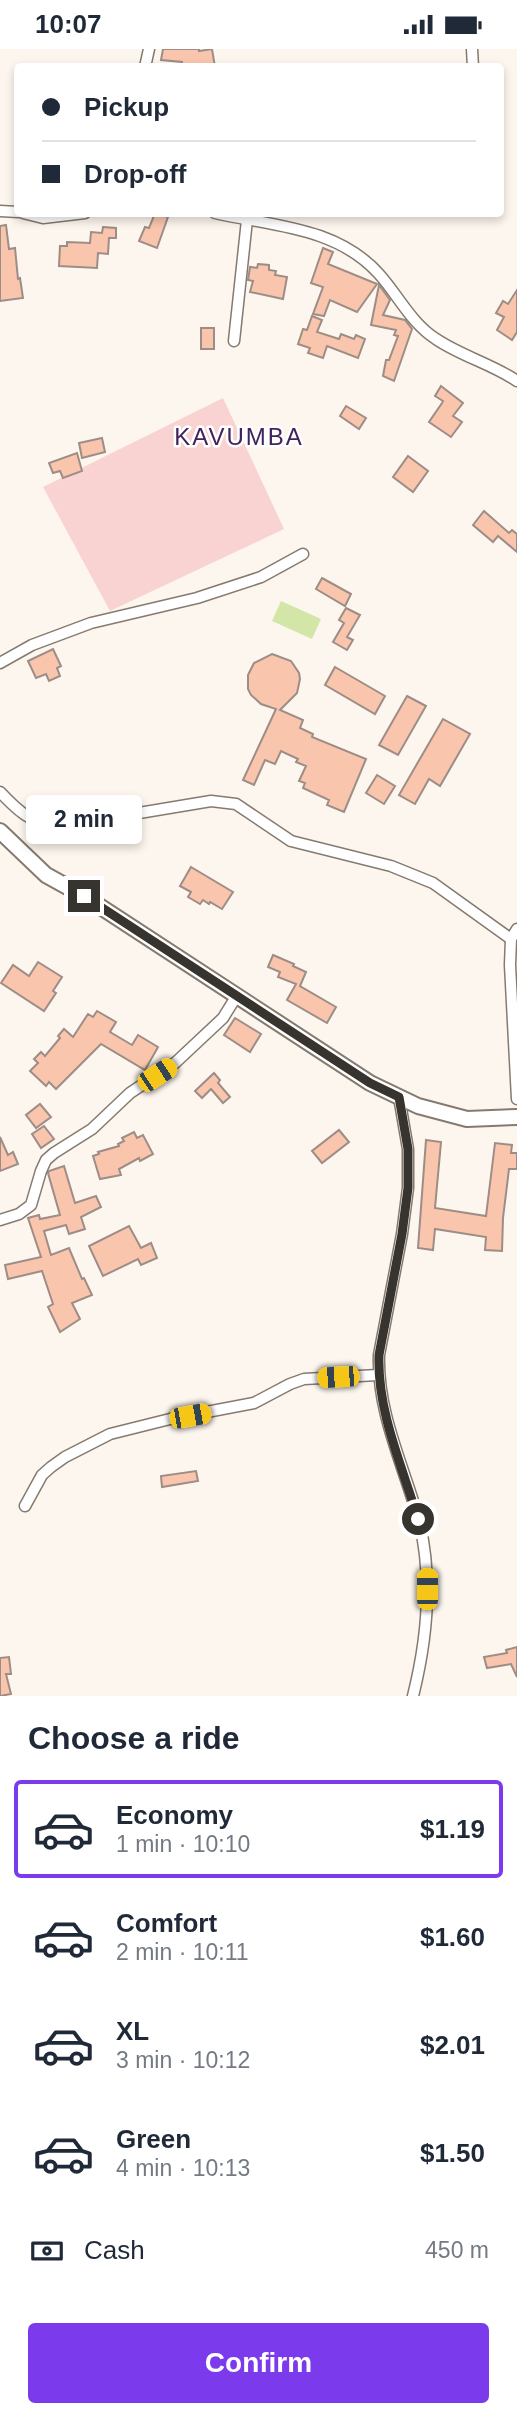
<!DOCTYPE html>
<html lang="en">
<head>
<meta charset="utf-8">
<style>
  :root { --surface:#fff; --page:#f2f2f3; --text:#1f2937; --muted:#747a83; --line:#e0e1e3; --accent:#7c3aed }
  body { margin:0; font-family:Arial,sans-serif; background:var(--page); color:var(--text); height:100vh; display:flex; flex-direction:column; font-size:26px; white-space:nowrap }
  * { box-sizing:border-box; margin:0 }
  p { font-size:23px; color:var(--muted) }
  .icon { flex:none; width:38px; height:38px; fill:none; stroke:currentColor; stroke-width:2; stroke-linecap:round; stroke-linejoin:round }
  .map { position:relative; height:1647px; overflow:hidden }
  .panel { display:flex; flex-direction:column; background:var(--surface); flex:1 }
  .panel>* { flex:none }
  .guide { position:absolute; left:14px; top:14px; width:490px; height:154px; border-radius:7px; box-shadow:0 4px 10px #0003; display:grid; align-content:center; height:154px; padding:0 28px; background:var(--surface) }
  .end { position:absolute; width:32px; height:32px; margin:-16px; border:9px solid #37332e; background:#fff; box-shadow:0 0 0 4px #fff }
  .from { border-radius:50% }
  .bubble { position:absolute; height:49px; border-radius:7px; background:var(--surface); box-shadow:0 4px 10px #0003; font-size:23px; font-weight:700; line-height:49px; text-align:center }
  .car { position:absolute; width:21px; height:42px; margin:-21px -10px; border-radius:9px; box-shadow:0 0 5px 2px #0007; background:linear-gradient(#f5c518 24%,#345 0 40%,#f5c518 0 76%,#345 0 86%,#f5c518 0) }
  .guide b { display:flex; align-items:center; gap:24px; height:66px; font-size:26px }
  .guide b+b { border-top:2px solid var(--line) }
  .guide i { width:18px; height:18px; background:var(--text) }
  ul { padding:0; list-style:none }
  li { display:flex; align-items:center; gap:21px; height:98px; margin:0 14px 10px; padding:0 14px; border:4px solid transparent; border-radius:7px }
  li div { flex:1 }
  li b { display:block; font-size:26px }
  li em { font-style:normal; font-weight:700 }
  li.active { border-color:var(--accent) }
  li>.icon { width:63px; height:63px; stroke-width:1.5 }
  h2 { padding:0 28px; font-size:32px; line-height:84px }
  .pay { display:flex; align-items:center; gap:18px; height:77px; padding:0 28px; font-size:26px }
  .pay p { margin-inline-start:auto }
  .primary-button { display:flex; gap:14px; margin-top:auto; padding:14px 28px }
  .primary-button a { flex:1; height:80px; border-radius:7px; background:var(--accent); color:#fff; font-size:28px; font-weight:700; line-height:80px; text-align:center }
  .status { display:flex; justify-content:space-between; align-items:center; height:49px; padding:0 35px; background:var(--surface); direction:ltr }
  .status svg { height:19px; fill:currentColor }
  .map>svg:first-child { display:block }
  .green { fill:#f9d3d2 }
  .water { fill:#d3e6a7 }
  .building { fill:#fac5ad; stroke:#9d8d86; stroke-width:2 }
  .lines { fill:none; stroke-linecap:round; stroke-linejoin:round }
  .street-casing { stroke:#857a6f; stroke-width:13 }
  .secondary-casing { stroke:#857a6f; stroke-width:18 }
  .street { stroke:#fff; stroke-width:10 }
  .secondary { stroke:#fff; stroke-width:14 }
  .route { stroke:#37332e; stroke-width:9 }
  .labels { text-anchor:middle; stroke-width:5; stroke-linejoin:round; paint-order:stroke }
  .quarter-label { font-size:24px; letter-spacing:2px; fill:#40235c; stroke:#fff }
</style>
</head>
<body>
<div class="status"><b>10:07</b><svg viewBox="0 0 49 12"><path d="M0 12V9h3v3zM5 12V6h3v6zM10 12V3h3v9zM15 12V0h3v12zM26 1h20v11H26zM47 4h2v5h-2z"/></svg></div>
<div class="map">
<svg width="517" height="1647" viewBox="0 0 517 1647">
  <rect width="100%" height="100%" fill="#fdf6ee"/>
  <!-- green -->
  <path class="green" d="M 223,349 L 284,480 L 110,562 L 43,438 Z"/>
  <!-- water -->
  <path class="water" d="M 281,552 L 321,570 L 312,590 L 272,572 Z"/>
  <!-- building -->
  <g class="building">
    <path d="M 163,0 L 199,0 L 199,2 L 212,0 L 215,18 L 181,18 L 182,13 L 161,11 Z"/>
    <path d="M 155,164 L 168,168 L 157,199 L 139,192 L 145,178 L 149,179 Z"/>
    <path d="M 6,176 L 9,200 L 15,199 L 18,230 L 20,229 L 23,249 L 0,252 L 0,177 Z"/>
    <path d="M 103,178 L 116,179 L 116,189 L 109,189 L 108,205 L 98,204 L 97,219 L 59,217 L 60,197 L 67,197 L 67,193 L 90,194 L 91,183 L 102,184 Z"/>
    <path d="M 323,199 L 333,203 L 328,215 L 377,235 L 357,263 L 330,251 L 324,267 L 313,265 L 323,238 L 311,234 Z"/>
    <path d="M 258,215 L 269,216 L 269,221 L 276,222 L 275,226 L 287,228 L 283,250 L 250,243 L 253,232 L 248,231 L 250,218 L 257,219 Z"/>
    <path d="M 379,236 L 390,251 L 383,266 L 405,271 L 412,280 L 394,332 L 383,327 L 386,311 L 389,311 L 398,287 L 394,286 L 396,281 L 371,276 Z"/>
    <path d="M 517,241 L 517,283 L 512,291 L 497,281 L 504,268 L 496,264 L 503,252 L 508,255 Z"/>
    <path d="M 312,267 L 322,271 L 317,283 L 339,290 L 341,285 L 354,290 L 356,286 L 365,290 L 358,309 L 327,297 L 323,309 L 308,304 L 310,299 L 298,295 L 303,280 L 307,281 Z"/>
    <rect x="201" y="279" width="13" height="21"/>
    <path d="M 441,337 L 463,354 L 453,367 L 462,373 L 451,388 L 429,373 L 442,354 L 443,352 L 435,347 Z"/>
    <path d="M 346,357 L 366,369 L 359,380 L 340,367 Z"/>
    <path d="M 102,389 L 105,403 L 82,409 L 79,394 Z"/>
    <path d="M 77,404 L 82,422 L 63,429 L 60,422 L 53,424 L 49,414 Z"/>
    <path d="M 408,407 L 428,422 L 413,443 L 393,428 Z"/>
    <path d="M 484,462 L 509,484 L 512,481 L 517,485 L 517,503 L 498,487 L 493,493 L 473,476 Z"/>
    <path d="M 322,529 L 351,545 L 345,557 L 316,540 Z"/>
    <path d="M 346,559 L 360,566 L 347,588 L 353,591 L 347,601 L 333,593 L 344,574 L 339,571 Z"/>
    <path d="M 53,600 L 61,617 L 57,619 L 60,627 L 49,632 L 46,625 L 36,629 L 28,612 Z"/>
    <path d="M 272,605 L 291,612 L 299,624 L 300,630 L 297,644 L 280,661 L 303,671 L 300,679 L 313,685 L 312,688 L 366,710 L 344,763 L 327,756 L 329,751 L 303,739 L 305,734 L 299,732 L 306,717 L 296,713 L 298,710 L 281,702 L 275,715 L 265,711 L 254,736 L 243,731 L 276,660 L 261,655 L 251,646 L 248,640 L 248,626 L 254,614 Z"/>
    <path d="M 335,618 L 385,647 L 375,665 L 325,636 Z"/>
    <path d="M 407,647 L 426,657 L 398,706 L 379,696 Z"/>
    <path d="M 443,670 L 470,685 L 440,737 L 429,730 L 415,755 L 399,746 Z"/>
    <path d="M 377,726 L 395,737 L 384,755 L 366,744 Z"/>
    <path d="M 191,818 L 233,843 L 222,860 L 210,853 L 209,855 L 203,851 L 200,855 L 188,848 L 191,843 L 180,837 Z"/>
    <path d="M 273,906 L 294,915 L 293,917 L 306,923 L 300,937 L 336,958 L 327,974 L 287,951 L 296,935 L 278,928 L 280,923 L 268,918 Z"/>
    <path d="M 38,913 L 62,928 L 53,942 L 56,944 L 44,962 L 1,934 L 13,916 L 29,927 Z"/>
    <path d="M 97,962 L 116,973 L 110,983 L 132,996 L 138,986 L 158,998 L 145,1021 L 101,995 L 56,1040 L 49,1033 L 46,1037 L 30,1022 L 38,1014 L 34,1010 L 41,1003 L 45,1007 L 60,989 L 58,987 L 64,980 L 73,988 L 88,965 L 93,968 Z"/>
    <path d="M 235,969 L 261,985 L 250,1003 L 224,986 Z"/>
    <path d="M 214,1024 L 220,1031 L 218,1034 L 230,1048 L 223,1054 L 211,1040 L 202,1049 L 195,1042 Z"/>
    <path d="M 40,1055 L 51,1068 L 36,1079 L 26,1066 Z"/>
    <path d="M 44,1077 L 54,1090 L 41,1099 L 32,1085 Z"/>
    <path d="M 339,1081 L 349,1093 L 322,1114 L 312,1102 Z"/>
    <path d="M 134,1083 L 137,1089 L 143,1086 L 153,1105 L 140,1112 L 139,1109 L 119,1120 L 121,1126 L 100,1130 L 93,1107 L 99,1105 L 98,1103 L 119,1097 L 118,1095 L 124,1092 L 122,1089 Z"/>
    <path d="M 0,1088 L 8,1106 L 13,1103 L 18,1115 L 0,1122 Z"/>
    <path d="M 426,1091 L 441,1093 L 435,1159 L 486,1167 L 495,1094 L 512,1096 L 511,1104 L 517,1104 L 517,1120 L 509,1120 L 503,1169 L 502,1202 L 485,1201 L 486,1188 L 435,1180 L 433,1201 L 418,1199 Z"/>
    <path d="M 64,1117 L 75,1154 L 96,1147 L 101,1158 L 81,1168 L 85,1180 L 69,1185 L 66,1176 L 44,1182 L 51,1206 L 69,1199 L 82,1230 L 84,1229 L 92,1246 L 72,1254 L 80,1270 L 60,1283 L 48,1258 L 53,1255 L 42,1222 L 8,1230 L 5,1216 L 41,1208 L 28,1169 L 39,1166 L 40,1170 L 60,1166 L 48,1124 L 49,1122 Z"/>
    <path d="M 129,1177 L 141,1199 L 151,1194 L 157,1209 L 141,1216 L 138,1210 L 103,1227 L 89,1197 Z"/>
    <path d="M 196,1422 L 198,1432 L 162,1438 L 161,1427 Z"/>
    <path d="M 517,1598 L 517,1628 L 511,1615 L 487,1619 L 484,1608 L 507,1604 L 506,1601 Z"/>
    <path d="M 9,1608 L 11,1625 L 6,1625 L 11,1645 L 0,1647 L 0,1609 Z"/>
  </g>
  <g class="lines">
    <!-- street casing -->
    <g class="street-casing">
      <g id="street">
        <path d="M 472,0 L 473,18"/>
        <path d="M 145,18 L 149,0"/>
        <path d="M 0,162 L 18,163"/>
        <path d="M 23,164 L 43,169 L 85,164"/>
        <path d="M 215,164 C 273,177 337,178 379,225 C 398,246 411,274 436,290 C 461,307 492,315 517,332"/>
        <path d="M 234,292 L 247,171"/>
        <path d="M 0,614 L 32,596 L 91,574 L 197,549 L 261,528 L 303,505"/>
        <path d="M 0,743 C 17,761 31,774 55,778 L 211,752 L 236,755 L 291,792 L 391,817 L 433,834 L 511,890"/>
        <path d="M 517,880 L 511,890 L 510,916 L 517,1050"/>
        <path d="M 399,1048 L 408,1100 L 408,1139 L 402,1185 L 379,1306 C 377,1364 404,1417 419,1472 C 433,1529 427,1591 413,1647"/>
        <path d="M 0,1171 L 19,1165 L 31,1156 L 41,1122 L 46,1111 L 54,1104 L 92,1080 L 130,1044 L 175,1014 L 223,969 L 236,948"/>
        <path d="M 25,1457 L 42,1426 L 51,1418 L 65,1408 L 110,1385 L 170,1370 L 254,1354 L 290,1335 L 304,1330 L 378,1326"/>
      </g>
    </g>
    <!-- secondary casing -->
    <g class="secondary-casing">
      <path id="secondary" d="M 0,782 L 46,826 L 84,847 L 370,1034 L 418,1057 L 467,1070 L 517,1068"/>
    </g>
    <!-- street -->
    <use href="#street" class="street"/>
    <!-- secondary -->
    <use href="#secondary" class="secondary"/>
  </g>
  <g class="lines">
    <!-- route -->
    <path class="route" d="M 84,847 L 370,1034 L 399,1048 L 408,1100 L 408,1139 L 402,1185 L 379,1306 C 377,1362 402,1417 418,1470"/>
  </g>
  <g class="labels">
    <!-- quarter labels -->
    <g class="quarter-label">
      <text x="239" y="396">KAVUMBA</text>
    </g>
  </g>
</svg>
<i class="end from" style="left:418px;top:1470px"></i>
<i class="end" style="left:84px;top:847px"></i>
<div class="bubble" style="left:26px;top:746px;width:116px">2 min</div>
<i class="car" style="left:157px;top:1026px;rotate:57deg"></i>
<i class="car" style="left:338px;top:1328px;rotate:267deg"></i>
<i class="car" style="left:190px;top:1367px;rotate:80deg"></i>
<i class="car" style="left:427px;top:1540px;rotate:0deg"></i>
<div class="guide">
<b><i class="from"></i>Pickup</b>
<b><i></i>Drop-off</b>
</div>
</div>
<section class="panel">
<h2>Choose a ride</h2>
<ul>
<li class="active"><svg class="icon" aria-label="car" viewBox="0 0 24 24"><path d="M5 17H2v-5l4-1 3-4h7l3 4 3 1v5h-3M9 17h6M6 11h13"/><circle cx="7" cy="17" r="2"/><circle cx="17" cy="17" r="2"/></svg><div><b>Economy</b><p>1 min · 10:10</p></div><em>$1.19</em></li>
<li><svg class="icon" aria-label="car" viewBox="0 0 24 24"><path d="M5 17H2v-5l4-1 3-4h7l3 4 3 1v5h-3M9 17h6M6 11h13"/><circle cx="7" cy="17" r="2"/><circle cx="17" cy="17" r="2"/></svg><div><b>Comfort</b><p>2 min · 10:11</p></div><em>$1.60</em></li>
<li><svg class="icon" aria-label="car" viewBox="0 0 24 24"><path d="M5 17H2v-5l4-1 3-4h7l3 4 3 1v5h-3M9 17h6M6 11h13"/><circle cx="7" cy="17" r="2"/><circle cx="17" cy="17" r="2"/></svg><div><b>XL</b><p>3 min · 10:12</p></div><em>$2.01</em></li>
<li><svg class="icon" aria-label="car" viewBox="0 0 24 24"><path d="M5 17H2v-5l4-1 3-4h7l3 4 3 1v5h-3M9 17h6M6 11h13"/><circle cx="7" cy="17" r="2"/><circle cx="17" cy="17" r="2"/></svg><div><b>Green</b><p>4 min · 10:13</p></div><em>$1.50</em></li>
</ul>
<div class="pay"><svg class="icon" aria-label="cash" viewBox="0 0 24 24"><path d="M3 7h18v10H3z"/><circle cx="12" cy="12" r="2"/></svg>Cash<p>450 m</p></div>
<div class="primary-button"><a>Confirm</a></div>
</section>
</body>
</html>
